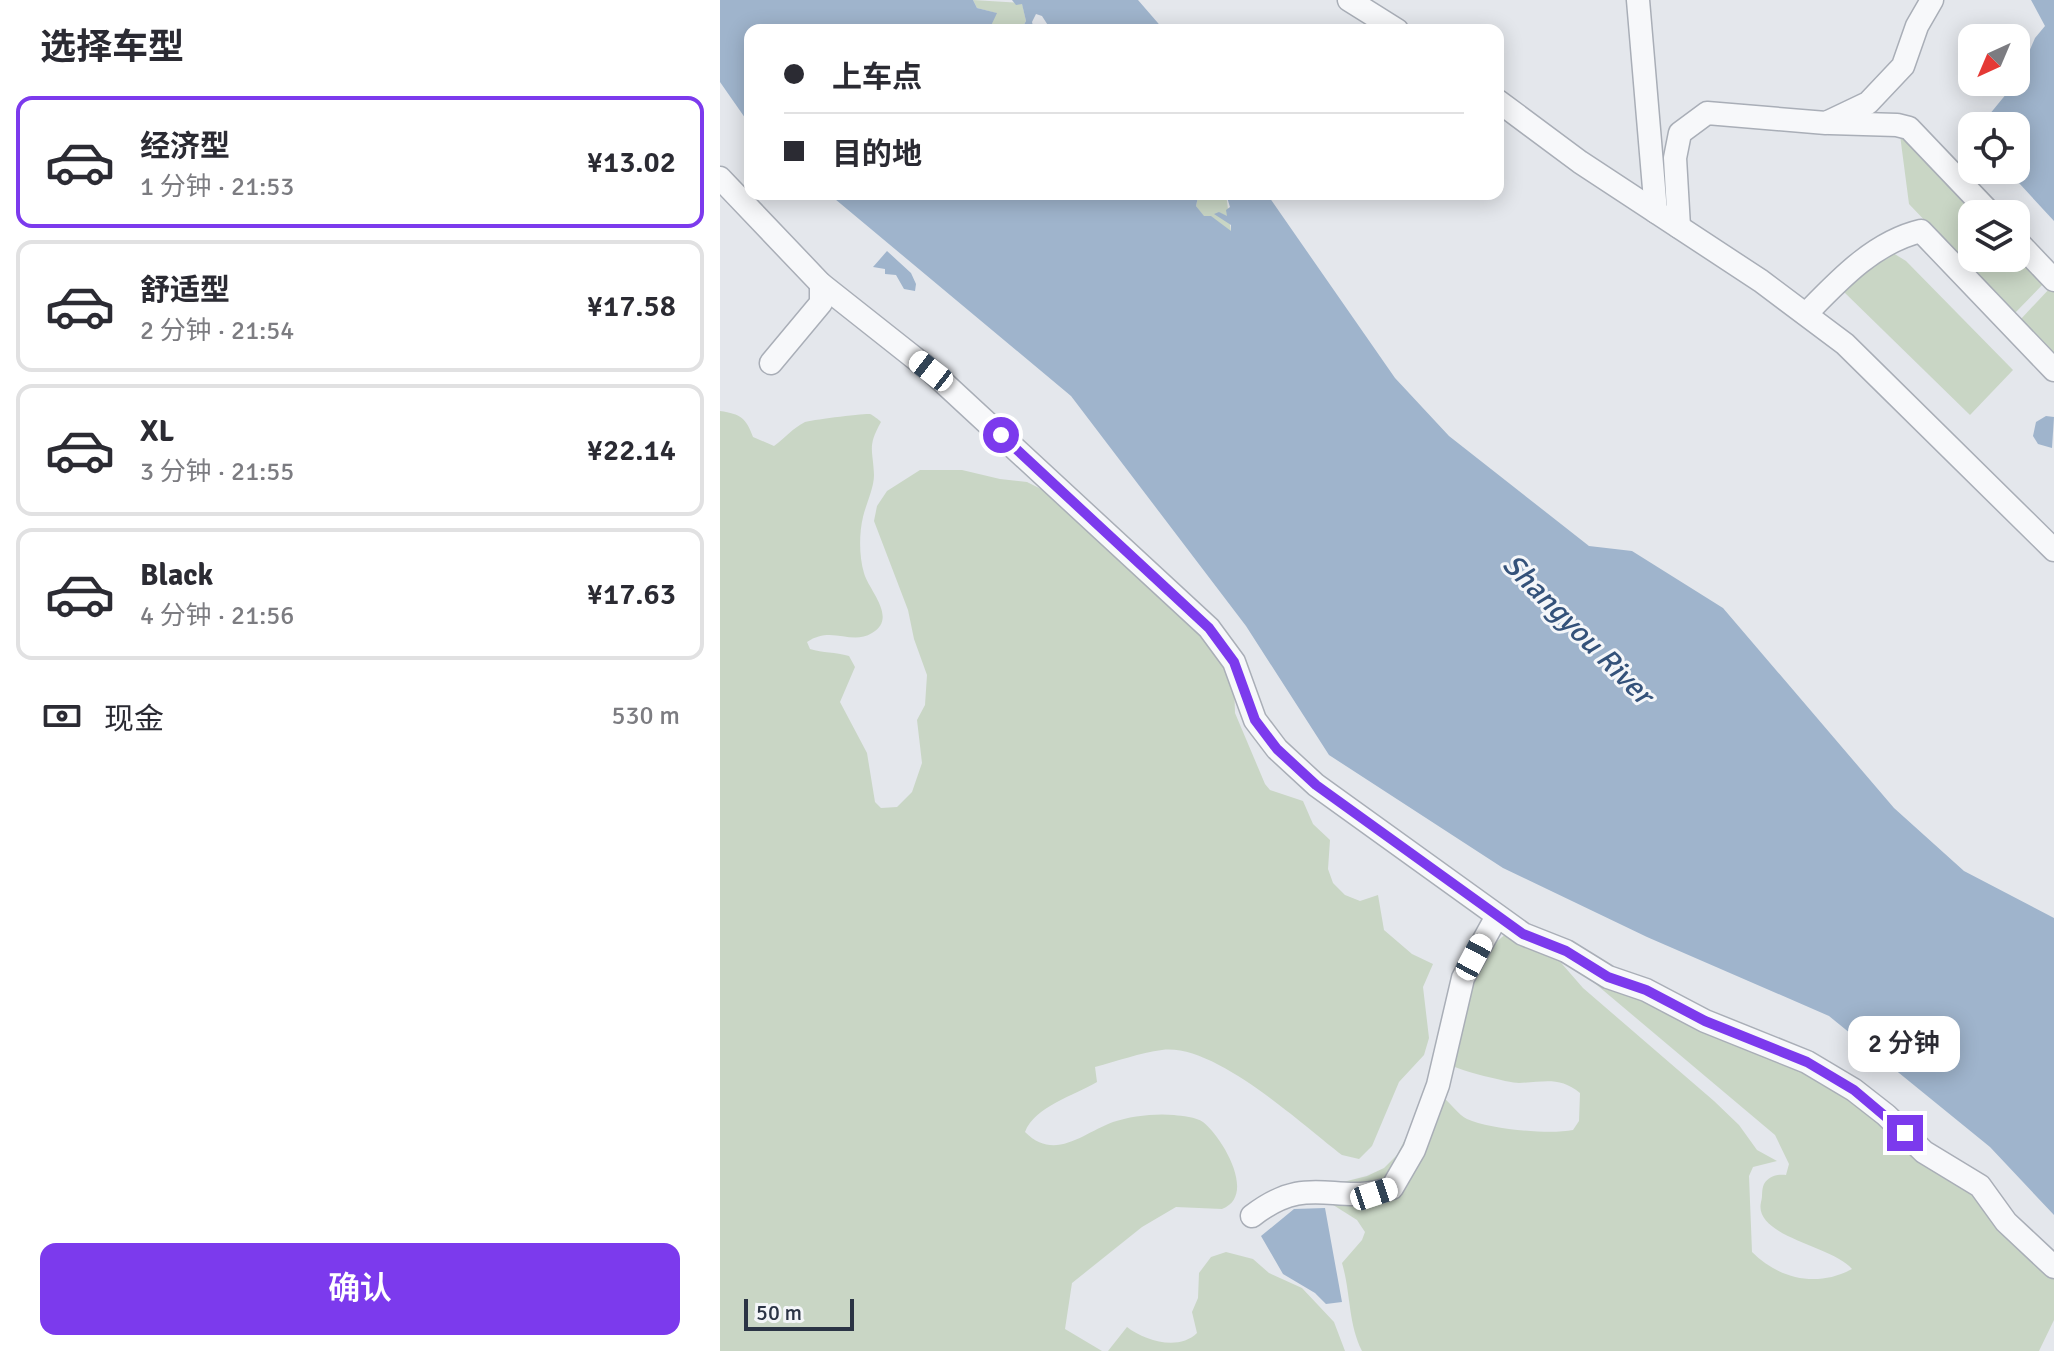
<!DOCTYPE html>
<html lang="zh">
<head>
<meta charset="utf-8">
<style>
  :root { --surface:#fff; --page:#f2f2f3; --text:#2b2b33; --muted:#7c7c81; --line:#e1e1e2; --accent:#7c3aed }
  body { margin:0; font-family:Signika,"Noto Sans SC",sans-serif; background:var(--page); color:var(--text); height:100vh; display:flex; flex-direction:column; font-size:30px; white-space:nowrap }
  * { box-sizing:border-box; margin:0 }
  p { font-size:26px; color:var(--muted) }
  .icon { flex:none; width:44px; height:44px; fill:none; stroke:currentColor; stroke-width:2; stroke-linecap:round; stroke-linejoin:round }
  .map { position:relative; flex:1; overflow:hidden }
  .drawer { display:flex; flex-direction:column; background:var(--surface); width:720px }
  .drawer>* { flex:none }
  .banner { position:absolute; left:24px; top:24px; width:760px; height:176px; border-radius:16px; box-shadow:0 4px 20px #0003; display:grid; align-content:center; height:176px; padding:0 40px; background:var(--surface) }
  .needle { width:52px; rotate:224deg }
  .tools { position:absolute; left:1238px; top:24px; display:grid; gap:16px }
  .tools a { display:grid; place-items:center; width:72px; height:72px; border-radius:16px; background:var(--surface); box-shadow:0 4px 20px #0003; font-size:40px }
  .scale { position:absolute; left:24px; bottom:20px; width:110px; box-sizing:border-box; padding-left:8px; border:4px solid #2b3445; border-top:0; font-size:22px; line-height:28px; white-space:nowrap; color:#2b3445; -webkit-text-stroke:6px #f4f6f9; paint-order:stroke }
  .end { position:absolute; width:36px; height:36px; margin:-18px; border:10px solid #7c3aed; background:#fff; box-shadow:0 0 0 4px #fff }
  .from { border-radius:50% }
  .bubble { position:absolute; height:56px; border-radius:16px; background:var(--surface); box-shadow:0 4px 20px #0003; font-size:26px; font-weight:600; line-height:56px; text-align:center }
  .car { position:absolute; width:24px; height:48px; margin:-24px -12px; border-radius:10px; box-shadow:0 0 6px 2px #0007; background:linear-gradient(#fff 24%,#345 0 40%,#fff 0 76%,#345 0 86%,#fff 0) }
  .banner b { display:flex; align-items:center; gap:28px; height:76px; font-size:30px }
  .banner b+b { border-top:2px solid var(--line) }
  .banner i { width:20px; height:20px; background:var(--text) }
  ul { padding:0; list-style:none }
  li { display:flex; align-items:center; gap:24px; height:132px; margin:0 16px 12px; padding:0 24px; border:4px solid var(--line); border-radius:16px }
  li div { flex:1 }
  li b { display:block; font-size:30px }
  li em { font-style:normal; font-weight:600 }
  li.on { border-color:var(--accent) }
  li>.icon { width:72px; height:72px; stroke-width:1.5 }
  h2 { padding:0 40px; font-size:36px; line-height:96px }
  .pay { display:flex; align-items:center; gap:20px; height:88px; padding:0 40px; font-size:30px }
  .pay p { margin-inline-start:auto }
  .button { display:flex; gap:16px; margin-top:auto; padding:16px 40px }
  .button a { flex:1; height:92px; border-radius:16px; background:var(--accent); color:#fff; font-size:32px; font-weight:600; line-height:92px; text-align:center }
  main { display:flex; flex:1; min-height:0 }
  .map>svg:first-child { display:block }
  .green { fill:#c9d6c5 }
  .water { fill:#9fb4cc }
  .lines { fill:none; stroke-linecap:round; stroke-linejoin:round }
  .minor-casing { stroke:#a9aeb7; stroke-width:25 }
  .minor { stroke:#f7f8fa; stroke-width:22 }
  .route { stroke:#7c3aed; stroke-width:10 }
  .labels { text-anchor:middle; stroke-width:6; stroke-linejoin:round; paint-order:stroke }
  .water-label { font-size:30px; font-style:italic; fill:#34527a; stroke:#f4f6f9 }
</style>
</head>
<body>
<main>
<section class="drawer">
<h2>选择车型</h2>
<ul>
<li class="on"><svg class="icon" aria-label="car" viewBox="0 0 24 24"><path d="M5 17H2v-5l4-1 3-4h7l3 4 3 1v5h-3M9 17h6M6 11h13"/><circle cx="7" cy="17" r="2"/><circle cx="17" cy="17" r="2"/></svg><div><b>经济型</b><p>1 分钟 · 21:53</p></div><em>¥13.02</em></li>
<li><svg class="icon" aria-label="car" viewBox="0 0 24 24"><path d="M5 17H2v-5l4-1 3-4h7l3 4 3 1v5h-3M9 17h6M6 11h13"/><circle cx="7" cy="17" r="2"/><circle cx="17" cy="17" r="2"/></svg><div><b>舒适型</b><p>2 分钟 · 21:54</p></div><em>¥17.58</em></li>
<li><svg class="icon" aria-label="car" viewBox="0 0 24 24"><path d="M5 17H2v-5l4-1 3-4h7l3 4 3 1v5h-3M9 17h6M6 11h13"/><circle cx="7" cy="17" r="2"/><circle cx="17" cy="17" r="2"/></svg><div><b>XL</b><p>3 分钟 · 21:55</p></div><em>¥22.14</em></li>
<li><svg class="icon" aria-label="car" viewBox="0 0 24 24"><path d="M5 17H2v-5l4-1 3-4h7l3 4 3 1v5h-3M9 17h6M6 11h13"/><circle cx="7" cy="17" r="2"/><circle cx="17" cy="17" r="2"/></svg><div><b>Black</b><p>4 分钟 · 21:56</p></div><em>¥17.63</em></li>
</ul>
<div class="pay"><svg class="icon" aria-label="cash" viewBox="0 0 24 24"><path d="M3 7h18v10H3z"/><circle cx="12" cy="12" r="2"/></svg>现金<p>530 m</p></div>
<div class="button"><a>确认</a></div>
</section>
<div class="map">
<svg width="1334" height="1351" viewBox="0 0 1334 1351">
  <rect width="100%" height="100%" fill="#e4e7ec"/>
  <!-- green -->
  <g class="green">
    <path d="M 253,0 L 302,3 L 306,21 L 301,30 L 269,30 L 276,13 L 257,8 Z"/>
    <path d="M 1180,135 L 1261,214 L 1252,214 L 1252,258 L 1296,258 L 1296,250 L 1326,281 L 1294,314 L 1189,204 Z"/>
    <path d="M 475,194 L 506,194 L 511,232 L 484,217 L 476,206 L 478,197 Z"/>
    <path d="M 1163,252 L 1173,253 L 1186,261 L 1293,370 L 1250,415 L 1123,291 Z"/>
    <path d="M 1331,287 L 1334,289 L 1334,356 L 1300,320 Z"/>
    <path d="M 0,411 C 21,414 26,418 33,437 L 54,446 C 65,438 73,428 85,422 C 89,420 147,413 150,414 C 153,415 159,420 161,422 C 147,447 153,449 154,475 C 154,488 146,504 143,517 C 139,533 139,557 144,573 C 149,591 178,618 152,633 C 131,646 112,625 87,642 L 90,649 C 103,653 115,652 129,656 L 135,667 L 120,702 L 147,753 L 155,802 L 161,808 L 177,807 L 192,792 L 202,763 L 197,720 L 205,705 L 207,675 L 194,639 L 188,610 L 154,521 L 157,506 L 167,491 L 200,470 L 242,470 L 280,479 L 307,482 L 323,490 L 338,499 L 464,611 L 514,680 L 515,713 L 545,784 L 550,790 L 583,801 L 593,824 L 610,840 L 608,869 L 613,883 L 625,895 L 640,901 L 658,895 L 664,930 L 692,954 L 713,964 L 703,987 L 709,1038 L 704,1055 L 679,1082 L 652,1146 L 639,1159 L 622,1155 C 581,1124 495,1043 442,1050 C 420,1053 397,1061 375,1067 L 377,1082 C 354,1096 315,1106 305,1132 C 335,1162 363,1133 393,1122 C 410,1116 436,1113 454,1115 C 462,1116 476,1117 483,1122 C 503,1138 537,1196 502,1209 L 456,1207 L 422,1227 L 352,1283 L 345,1329 L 382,1351 L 0,1351 Z"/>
    <path d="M 788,932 L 836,957 L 863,988 L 994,1101 L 1019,1125 L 1037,1150 L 1057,1161 L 1033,1167 L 1029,1176 L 1032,1252 C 1059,1279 1097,1288 1132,1269 C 1114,1246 1033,1237 1041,1202 C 1043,1196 1041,1191 1044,1184 C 1049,1176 1057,1174 1066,1175 L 1069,1164 L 1055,1135 L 865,975 L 1087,1070 L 1241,1180 L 1334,1276 L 1334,1320 L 1319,1351 L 642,1351 C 628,1323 631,1294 622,1263 L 642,1240 L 645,1232 L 637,1220 L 610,1203 L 607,1186 L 647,1176 L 664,1168 L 677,1155 L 691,1127 L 724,1098 C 731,1104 739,1115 747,1119 C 769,1129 829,1135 853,1130 L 859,1121 L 860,1093 C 840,1076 823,1082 799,1083 C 789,1083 738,1070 731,1065 L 729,1002 L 734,971 L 742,961 L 768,949 Z"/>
    <path d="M 506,1252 L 533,1259 L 549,1273 L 582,1288 L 614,1322 L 625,1351 L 388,1351 L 407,1327 C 425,1341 459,1351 477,1333 L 472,1312 L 478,1298 L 479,1273 L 491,1257 Z"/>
  </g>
  <!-- water -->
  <g class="water">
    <path d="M 0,0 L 253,0 L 257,8 L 277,13 L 269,30 L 30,30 L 30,125 L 0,82 Z"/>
    <path d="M 292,0 L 418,0 L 444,30 L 331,30 L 322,16 L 316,14 L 312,22 L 314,30 L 301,30 L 306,21 L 302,4 L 296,5 Z"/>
    <path d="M 1311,0 L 1334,0 L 1334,221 L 1287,170 L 1296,170 L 1296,126 L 1260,126 L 1296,82 L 1315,38 L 1325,26 Z"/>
    <path d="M 109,194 L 474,194 L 478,197 L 476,206 L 484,216 L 491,216 L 511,231 L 511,225 L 494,214 L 499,212 L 507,216 L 506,210 L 510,207 L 506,194 L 547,194 L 675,378 L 729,436 L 869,546 L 912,551 L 1003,608 L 1174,808 L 1244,871 L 1334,918 L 1334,1215 L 1270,1147 L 1109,1016 L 927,937 L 783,868 L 609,755 L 526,626 L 351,396 Z"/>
    <path d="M 167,251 L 191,273 L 196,284 L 195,291 L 184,289 L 176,275 L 165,274 L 165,269 L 153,267 Z"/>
    <path d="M 1326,416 L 1334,417 L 1332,448 L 1318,444 L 1313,436 L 1316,422 Z"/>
    <path d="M 605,1208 L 622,1302 L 606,1304 L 595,1293 L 563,1274 L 541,1236 L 574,1209 Z"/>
  </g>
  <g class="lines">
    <!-- minor casing -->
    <g class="minor-casing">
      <g id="minor">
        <path d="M 629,0 L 677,30"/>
        <path d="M 918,0 L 936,212"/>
        <path d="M 778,101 L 860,162 L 1041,281 L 1125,344 L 1334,550"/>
        <path d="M 1110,123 L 1177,125 L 1189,128 L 1271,214"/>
        <path d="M 0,178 L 101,284 L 211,371 L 489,628 L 514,662 L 535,720 L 557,749 L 596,785 L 803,934 L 846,951 L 888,977 L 926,990 L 985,1021 L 1087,1062 L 1134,1090 L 1166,1115 L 1204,1152 L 1260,1186 L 1286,1222 L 1334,1267"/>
        <path d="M 959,227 L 955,158 L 960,133 L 987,113 L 1106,123 L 1148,103 L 1183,66 L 1197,26 L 1212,0"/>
        <path d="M 1296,240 L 1334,280"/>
        <path d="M 1086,314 C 1118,281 1154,242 1201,231 L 1334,370"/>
        <path d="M 51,363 L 101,303 L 101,284"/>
        <path d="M 532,1216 C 590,1171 615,1207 672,1188 L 694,1150 L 718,1085 L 743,978 L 777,916"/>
      </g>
    </g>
    <!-- minor -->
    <use href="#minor" class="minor"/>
  </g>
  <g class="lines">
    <!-- route -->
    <path class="route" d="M 281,435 L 489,628 L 514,662 L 535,720 L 557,749 L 596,785 L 803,934 L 846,951 L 888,977 L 926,990 L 985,1021 L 1087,1062 L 1134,1090 L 1185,1133"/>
  </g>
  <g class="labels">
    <!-- water labels -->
    <g class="water-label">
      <text transform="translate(858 629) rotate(45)" y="10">Shangyou River</text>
    </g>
  </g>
</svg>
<div class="tools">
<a><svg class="needle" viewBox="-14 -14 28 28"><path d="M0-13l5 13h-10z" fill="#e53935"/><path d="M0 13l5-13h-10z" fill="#7c7c81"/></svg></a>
<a><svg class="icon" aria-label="locate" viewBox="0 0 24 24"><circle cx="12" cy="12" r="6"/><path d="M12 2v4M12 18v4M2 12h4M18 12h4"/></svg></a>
<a><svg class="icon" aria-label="layers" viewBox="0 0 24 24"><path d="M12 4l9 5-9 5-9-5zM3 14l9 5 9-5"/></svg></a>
</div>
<div class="scale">50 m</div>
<i class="end from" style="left:281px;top:435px"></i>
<i class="end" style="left:1185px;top:1133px"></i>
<div class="bubble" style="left:1128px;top:1016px;width:112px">2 分钟</div>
<i class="car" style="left:211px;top:371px;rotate:308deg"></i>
<i class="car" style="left:754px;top:957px;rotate:28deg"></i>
<i class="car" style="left:654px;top:1194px;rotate:72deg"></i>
<div class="banner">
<b><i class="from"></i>上车点</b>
<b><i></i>目的地</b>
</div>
</div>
</main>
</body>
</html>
